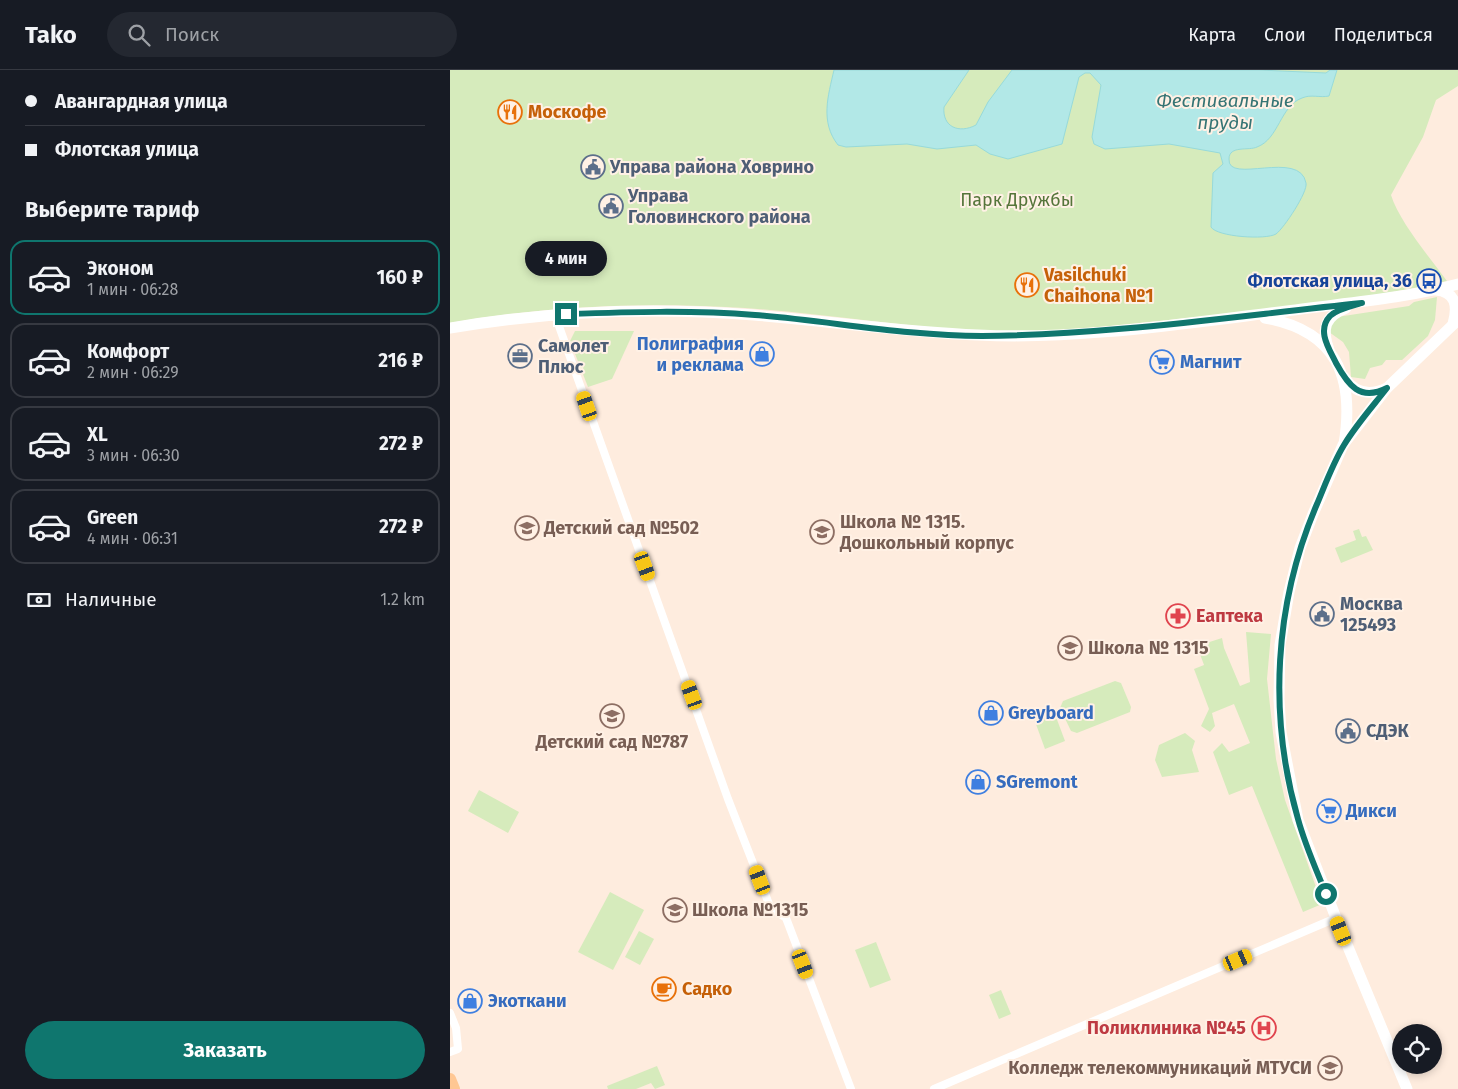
<!DOCTYPE html>
<html lang="ru">
<head>
<meta charset="utf-8">
<style>
  :root { --surface:#171b24; --page:#242831; --text:#f1f3f6; --muted:#9ea1a6; --line:#363941; --accent:#0f766e }
  body { margin:0; font-family:"Fira Sans",sans-serif; background:var(--page); color:var(--text); height:100vh; display:flex; flex-direction:column; font-size:19px; white-space:nowrap }
  * { box-sizing:border-box; margin:0 }
  p { font-size:16px; color:var(--muted) }
  .icon { flex:none; width:28px; height:28px; fill:none; stroke:currentColor; stroke-width:2; stroke-linecap:round; stroke-linejoin:round }
  .map { position:relative; flex:1; overflow:hidden }
  .drawer { display:flex; flex-direction:column; background:var(--surface); width:450px }
  .drawer>* { flex:none }
  .hud { display:grid; align-content:center; height:110px; padding:0 25px; background:var(--surface) }
  .controls { position:absolute; left:942px; top:954px; display:grid; gap:10px }
  .controls a { display:grid; place-items:center; width:50px; height:50px; border-radius:50%; background:var(--surface); box-shadow:0 2px 8px #0003; font-size:25px }
  .end { position:absolute; width:22px; height:22px; margin:-11px; border:6px solid #0f766e; background:#fff; box-shadow:0 0 0 2px #fff }
  .from { border-radius:50% }
  .bubble { position:absolute; height:35px; border-radius:18px; background:var(--surface); box-shadow:0 2px 8px #0003; font-size:16px; font-weight:700; line-height:35px; text-align:center }
  .car { position:absolute; width:15px; height:30px; margin:-15px -8px; border-radius:6px; box-shadow:0 0 4px 1px #0007; background:linear-gradient(#f5c518 24%,#345 0 40%,#f5c518 0 76%,#345 0 86%,#f5c518 0) }
  .hud b { display:flex; align-items:center; gap:18px; height:48px; font-size:19px }
  .hud b+b { border-top:1px solid var(--line) }
  .hud i { width:12px; height:12px; background:var(--text) }
  ul { padding:0; list-style:none }
  li { display:flex; align-items:center; gap:15px; height:75px; margin:0 10px 8px; padding:0 15px; border:2px solid var(--line); border-radius:15px }
  li div { flex:1 }
  li b { display:block; font-size:19px }
  li em { font-style:normal; font-weight:700 }
  li.current { border-color:var(--accent) }
  li>.icon { width:45px; height:45px; stroke-width:1.5 }
  h2 { padding:0 25px; font-size:22px; line-height:60px }
  .pay { display:flex; align-items:center; gap:12px; height:55px; padding:0 25px; font-size:19px }
  .pay p { margin-inline-start:auto }
  .cta { display:flex; gap:10px; margin-top:auto; padding:10px 25px }
  .cta a { flex:1; height:58px; border-radius:30px; background:var(--accent); color:#fff; font-size:20px; font-weight:700; line-height:58px; text-align:center }
  header { display:flex; align-items:center; gap:30px; box-sizing:border-box; height:70px; padding:0 25px; background:var(--surface); border-bottom:1px solid var(--line) }
  header strong { font-size:24px }
  nav { display:flex; gap:28px; margin-inline-start:auto; font-size:18px }
  .search { width:350px; height:45px; background:var(--page); display:flex; align-items:center; gap:12px; box-sizing:border-box; padding:0 18px; border-radius:28px; color:var(--muted); font-size:19px }
  main { display:flex; flex:1; min-height:0 }
  .map>svg:first-child { display:block }
  .green { fill:#d6ebbc }
  .water { fill:#b2e8e7; stroke:#97dada }
  .lines { fill:none; stroke-linecap:round; stroke-linejoin:round }
  .street { stroke:#fff; stroke-width:8 }
  .secondary { stroke:#fff; stroke-width:11 }
  .primary { stroke:#ffc793; stroke-width:12 }
  .route { stroke:#0f766e; stroke-width:6 }
  .labels { text-anchor:middle; stroke-width:4; stroke-linejoin:round; paint-order:stroke }
  .food-label { font-size:18px; font-weight:bold; fill:#c56008; stroke:#fff1e5; text-anchor:start }
  .service-label { font-size:18px; font-weight:bold; fill:#4e5e75; stroke:#fff1e5; text-anchor:start }
  .park-label { font-size:18px; fill:#55753a; stroke:#fff1e5 }
  .transit-label { font-size:18px; font-weight:bold; fill:#164399; stroke:#fff1e5; text-anchor:end }
  .shop-label { font-size:18px; font-weight:bold; fill:#366cbe; stroke:#fff1e5; text-anchor:start }
  .education-label { font-size:18px; font-weight:bold; fill:#785e54; stroke:#fff1e5; text-anchor:start }
  .health-label { font-size:18px; font-weight:bold; fill:#be3a42; stroke:#fff1e5; text-anchor:start }
  .water-label { font-size:19px; font-style:italic; fill:#357474; stroke:#fff1e5 }
</style>
</head>
<body>
<header>
<strong>Tako</strong>
<div class="search"><svg class="icon" aria-label="search" viewBox="0 0 24 24"><circle cx="10" cy="10" r="6"/><path d="M15 15l6 6"/></svg>Поиск</div>
<nav><a>Карта</a><a>Слои</a><a>Поделиться</a></nav>
</header>
<main>
<section class="drawer">
<div class="hud">
<b><i class="from"></i>Авангардная улица</b>
<b><i></i>Флотская улица</b>
</div>
<h2>Выберите тариф</h2>
<ul>
<li class="current"><svg class="icon" aria-label="car" viewBox="0 0 24 24"><path d="M5 17H2v-5l4-1 3-4h7l3 4 3 1v5h-3M9 17h6M6 11h13"/><circle cx="7" cy="17" r="2"/><circle cx="17" cy="17" r="2"/></svg><div><b>Эконом</b><p>1 мин · 06:28</p></div><em>160 ₽</em></li>
<li><svg class="icon" aria-label="car" viewBox="0 0 24 24"><path d="M5 17H2v-5l4-1 3-4h7l3 4 3 1v5h-3M9 17h6M6 11h13"/><circle cx="7" cy="17" r="2"/><circle cx="17" cy="17" r="2"/></svg><div><b>Комфорт</b><p>2 мин · 06:29</p></div><em>216 ₽</em></li>
<li><svg class="icon" aria-label="car" viewBox="0 0 24 24"><path d="M5 17H2v-5l4-1 3-4h7l3 4 3 1v5h-3M9 17h6M6 11h13"/><circle cx="7" cy="17" r="2"/><circle cx="17" cy="17" r="2"/></svg><div><b>XL</b><p>3 мин · 06:30</p></div><em>272 ₽</em></li>
<li><svg class="icon" aria-label="car" viewBox="0 0 24 24"><path d="M5 17H2v-5l4-1 3-4h7l3 4 3 1v5h-3M9 17h6M6 11h13"/><circle cx="7" cy="17" r="2"/><circle cx="17" cy="17" r="2"/></svg><div><b>Green</b><p>4 мин · 06:31</p></div><em>272 ₽</em></li>
</ul>
<div class="pay"><svg class="icon" aria-label="cash" viewBox="0 0 24 24"><path d="M3 7h18v10H3z"/><circle cx="12" cy="12" r="2"/></svg>Наличные<p>1.2 km</p></div>
<div class="cta"><a>Заказать</a></div>
</section>
<div class="map">
<svg width="1008" height="1019" viewBox="0 0 1008 1019">
  <rect width="100%" height="100%" fill="#feecde"/>
  <!-- green -->
  <g class="green">
    <path d="M 0,0 L 1008,0 L 1008,16 L 986,30 L 973,67 L 941,125 C 949,151 980,188 997,211 C 909,231 826,239 738,248 C 670,255 600,264 532,261 C 446,257 361,241 276,237 C 184,232 90,237 0,253 Z"/>
    <path d="M 987,227 L 985,250 L 978,266 L 952,290 L 936,290 L 932,295 L 920,298 L 915,309 L 901,307 L 899,282 L 893,272 L 879,262 L 880,256 L 887,247 L 959,236 L 964,232 Z"/>
    <path d="M 125,261 L 184,261 L 162,309 L 138,317 L 120,271 Z"/>
    <path d="M 909,459 L 912,467 L 916,466 L 923,480 L 891,493 L 885,478 L 906,470 L 903,461 Z"/>
    <path d="M 796,562 L 821,564 L 817,609 L 826,689 L 835,730 L 872,834 L 853,842 L 802,716 L 779,725 L 763,682 L 772,673 L 779,682 L 800,673 L 784,634 L 762,643 L 765,656 L 760,662 L 751,656 L 759,639 L 744,599 L 754,595 L 747,576 L 772,568 L 774,578 L 790,616 L 800,612 Z"/>
    <path d="M 665,611 L 671,613 L 681,637 L 680,642 L 627,663 L 621,661 L 610,638 L 613,631 Z"/>
    <path d="M 603,639 L 615,671 L 595,679 L 583,646 Z"/>
    <path d="M 735,663 L 745,671 L 742,680 L 749,702 L 712,707 L 705,690 L 709,675 Z"/>
    <path d="M 29,720 L 69,742 L 58,763 L 18,741 Z"/>
    <path d="M 160,822 L 194,840 L 163,900 L 128,882 Z"/>
    <path d="M 189,861 L 204,869 L 190,895 L 175,887 Z"/>
    <path d="M 426,872 L 441,910 L 420,918 L 405,880 Z"/>
    <path d="M 551,920 L 561,944 L 549,949 L 539,925 Z"/>
    <path d="M 207,996 L 215,1015 L 205,1019 L 201,1013 L 186,1019 L 158,1019 L 157,1016 Z"/>
  </g>
  <!-- water -->
  <path class="water" d="M 384,0 L 519,0 L 494,37 C 492,57 509,64 526,55 L 538,32 L 562,0 L 809,0 L 876,3 L 880,0 L 887,0 L 879,26 C 870,28 861,24 852,28 C 830,36 829,69 807,77 C 799,81 779,75 779,89 C 777,115 850,79 856,113 C 858,122 834,158 826,164 C 816,170 767,167 761,157 L 763,103 L 773,94 L 770,83 L 719,74 L 655,79 L 644,74 L 642,67 L 651,15 L 640,3 L 635,3 L 629,7 L 612,74 L 558,89 L 540,84 L 526,75 L 487,79 L 457,74 L 396,77 L 388,75 C 370,52 378,26 384,0 Z"/>
  <g class="lines">
    <!-- street -->
    <g class="street">
      <path d="M 105,245 L 278,729 L 319,834 L 322,839 L 336,848 L 401,1019"/>
      <path d="M 0,943 L 6,958 L 8,979 L 0,982"/>
      <path d="M 484,1019 L 886,848"/>
    </g>
    <!-- secondary -->
    <g class="secondary">
      <path d="M 986,220 C 1006,222 1008,236 1003,254"/>
      <path d="M 815,248 C 886,261 905,306 894,374"/>
      <path d="M 0,258 C 100,241 203,237 304,245 C 379,251 453,262 528,265 C 629,270 737,253 837,241 C 894,233 952,229 1008,214"/>
      <path d="M 879,280 C 871,259 875,246 896,238"/>
      <path d="M 894,307 C 904,323 920,326 937,318"/>
      <path d="M 957,1019 L 886,848 L 848,750 L 831,662 L 829,629 L 830,575 L 839,522 L 850,478 L 863,444 L 893,375 L 937,318 L 1008,250"/>
    </g>
    <!-- primary -->
    <path class="primary" d="M 0,1009 L 4,1019"/>
  </g>
  <g class="lines">
    <!-- route -->
    <path class="route" d="M 116,244 C 179,242 242,240 305,245 C 380,251 456,266 532,266 C 660,265 785,246 912,233 C 902,236 887,239 880,246 C 866,261 880,280 886,293 C 898,315 910,332 937,318 C 923,336 906,355 894,375 C 883,393 875,415 867,434 C 824,534 818,645 848,749 C 855,775 866,799 876,824"/>
  </g>
  <!-- icons -->
  <defs>
    <g id="restaurant-ring" transform="scale(1.25)"><circle r="9.5" fill="#fff1e5" stroke="#e8710a" stroke-width="1.5"/><path d="M-5-6h1v4h1v-4h1v4h1v-4h1v5L-1.5 .5V6h-2V.5L-5-1ZM5-6V6H3V1.5H1.5Q1.5-4 5-6Z" fill="#e8710a"/></g>
    <g id="civic-ring" transform="scale(1.25)"><circle r="9.5" fill="#fff1e5" stroke="#5c6f8a" stroke-width="1.5"/><path d="M-.6-6.5H3V-4.5H.6V-3L4-1V1h2V6H-6V1h2V-1L-.6-3ZM-1.2 2.5V6h2.4V2.5Z" fill="#5c6f8a"/></g>
    <g id="bus-ring" transform="scale(1.25)"><circle r="9.5" fill="#fff1e5" stroke="#1a4fb4" stroke-width="1.5"/><path d="M-5-6H5V4H4V6H2V4H-2V6H-4V4H-5ZM-3.5-4V0h7V-4ZM-3.5 1.2v1.5H-2V1.2ZM2 1.2v1.5H3.5V1.2Z" fill="#1a4fb4"/></g>
    <g id="shop-ring" transform="scale(1.25)"><circle r="9.5" fill="#fff1e5" stroke="#3f7fe0" stroke-width="1.5"/><path d="M-5-2.5h2.3a2.7 3.5 0 0 1 5.4 0H5L5.5 6h-11ZM-1.5-2.5h3a1.5 2.3 0 0 0-3 0Z" fill="#3f7fe0"/></g>
    <g id="office-ring" transform="scale(1.25)"><circle r="9.5" fill="#fff1e5" stroke="#5c6f8a" stroke-width="1.5"/><path d="M-6-3h4V-5.5h4V-3h4V5H-6ZM-1-4.5V-3h2v-1.5ZM-6 0V1H6V0Z" fill="#5c6f8a"/></g>
    <g id="supermarket-ring" transform="scale(1.25)"><circle r="9.5" fill="#fff1e5" stroke="#3f7fe0" stroke-width="1.5"/><path d="M-6-5.5h2.5l.6 2H6L4.5 2H-2.5L-4.4-4H-6ZM-1.5 3.2a1.3 1.3 0 1 0 .1 0ZM3 3.2a1.3 1.3 0 1 0 .1 0Z" fill="#3f7fe0"/></g>
    <g id="school-ring" transform="scale(1.25)"><circle r="9.5" fill="#fff1e5" stroke="#8d6e63" stroke-width="1.5"/><path d="M0-5L7-2L0 1L-7-2ZM-4 1L0 2.5L4 1V4Q0 6-4 4Z" fill="#8d6e63"/></g>
    <g id="pharmacy-ring" transform="scale(1.25)"><circle r="9.5" fill="#fff1e5" stroke="#e0444e" stroke-width="1.5"/><path d="M-2-6h4v4h4v4h-4v4h-4v-4h-4v-4h4Z" fill="#e0444e"/></g>
    <g id="cafe-ring" transform="scale(1.25)"><circle r="9.5" fill="#fff1e5" stroke="#e8710a" stroke-width="1.5"/><path d="M-5.5-4.5H6V0H3Q3 3.5 0 3.5H-2.5Q-5.5 3.5-5.5 0ZM3-3.2v2h1.7v-2ZM-6 4.5H4V6H-6Z" fill="#e8710a"/></g>
    <g id="hospital-ring" transform="scale(1.25)"><circle r="9.5" fill="#fff1e5" stroke="#e0444e" stroke-width="1.5"/><path d="M-5-5h3v3.5h4V-5h3V5h-3V1.5h-4V5h-3Z" fill="#e0444e"/></g>
    <g id="university-ring" transform="scale(1.25)"><circle r="9.5" fill="#fff1e5" stroke="#8d6e63" stroke-width="1.5"/><path d="M0-5L7-2L0 1L-7-2ZM-4 1L0 2.5L4 1V4Q0 6-4 4Z" fill="#8d6e63"/></g>
  </defs>
  <g fill-rule="evenodd">
    <use href="#restaurant-ring" x="60" y="42"/>
    <use href="#civic-ring" x="143" y="97"/>
    <use href="#civic-ring" x="161" y="136"/>
    <use href="#bus-ring" x="979" y="211"/>
    <use href="#restaurant-ring" x="577" y="215"/>
    <use href="#shop-ring" x="312" y="284"/>
    <use href="#office-ring" x="70" y="286"/>
    <use href="#supermarket-ring" x="712" y="292"/>
    <use href="#school-ring" x="77" y="458"/>
    <use href="#school-ring" x="372" y="462"/>
    <use href="#civic-ring" x="872" y="544"/>
    <use href="#pharmacy-ring" x="728" y="546"/>
    <use href="#school-ring" x="620" y="578"/>
    <use href="#shop-ring" x="541" y="643"/>
    <use href="#school-ring" x="162" y="646"/>
    <use href="#civic-ring" x="898" y="661"/>
    <use href="#shop-ring" x="528" y="712"/>
    <use href="#supermarket-ring" x="879" y="741"/>
    <use href="#school-ring" x="225" y="840"/>
    <use href="#cafe-ring" x="214" y="919"/>
    <use href="#shop-ring" x="20" y="931"/>
    <use href="#hospital-ring" x="814" y="958"/>
    <use href="#university-ring" x="880" y="998"/>
  </g>
  <g class="labels">
    <!-- food labels -->
    <g class="food-label">
      <text x="78" y="48">Москофе</text>
      <text x="594" y="211">Vasilchuki<tspan x="594" dy="21">Chaihona №1</tspan></text>
      <text x="232" y="925">Садко</text>
    </g>
    <!-- service labels -->
    <g class="service-label">
      <text x="160" y="103">Управа района Ховрино</text>
      <text x="178" y="132">Управа<tspan x="178" dy="21">Головинского района</tspan></text>
      <text x="88" y="282">Самолет<tspan x="88" dy="21">Плюс</tspan></text>
      <text x="890" y="540">Москва<tspan x="890" dy="21">125493</tspan></text>
      <text x="916" y="667">СДЭК</text>
    </g>
    <!-- park labels -->
    <g class="park-label">
      <text x="567" y="136">Парк Дружбы</text>
    </g>
    <!-- transit labels -->
    <g class="transit-label">
      <text x="962" y="217">Флотская улица, 36</text>
    </g>
    <!-- shop labels -->
    <g class="shop-label">
      <text x="294" y="280" text-anchor="end">Полиграфия<tspan x="294" dy="21">и реклама</tspan></text>
      <text x="730" y="298">Магнит</text>
      <text x="558" y="649">Greyboard</text>
      <text x="546" y="718">SGremont</text>
      <text x="896" y="747">Дикси</text>
      <text x="38" y="937">Экоткани</text>
    </g>
    <!-- education labels -->
    <g class="education-label">
      <text x="390" y="458">Школа № 1315.<tspan x="390" dy="21">Дошкольный корпус</tspan></text>
      <text x="94" y="464">Детский сад №502</text>
      <text x="638" y="584">Школа № 1315</text>
      <text x="162" y="678" text-anchor="middle">Детский сад №787</text>
      <text x="242" y="846">Школа №1315</text>
      <text x="862" y="1004" text-anchor="end">Колледж телекоммуникаций МТУСИ</text>
    </g>
    <!-- health labels -->
    <g class="health-label">
      <text x="746" y="552">Еаптека</text>
      <text x="796" y="964" text-anchor="end">Поликлиника №45</text>
    </g>
    <!-- water labels -->
    <g class="water-label">
      <text x="775" y="37">Фестивальные<tspan x="775" dy="22">пруды</tspan></text>
    </g>
  </g>
</svg>
<div class="controls">
<a><svg class="icon" aria-label="locate" viewBox="0 0 24 24"><circle cx="12" cy="12" r="6"/><path d="M12 2v4M12 18v4M2 12h4M18 12h4"/></svg></a>
</div>
<i class="end from" style="left:876px;top:824px"></i>
<i class="end" style="left:116px;top:244px"></i>
<div class="bubble" style="left:75px;top:171px;width:82px">4 мин</div>
<i class="car" style="left:137px;top:336px;rotate:341deg"></i>
<i class="car" style="left:195px;top:496px;rotate:160deg"></i>
<i class="car" style="left:242px;top:625px;rotate:340deg"></i>
<i class="car" style="left:310px;top:810px;rotate:339deg"></i>
<i class="car" style="left:891px;top:861px;rotate:338deg"></i>
<i class="car" style="left:788px;top:890px;rotate:67deg"></i>
<i class="car" style="left:353px;top:894px;rotate:159deg"></i>
</div>
</main>
</body>
</html>
